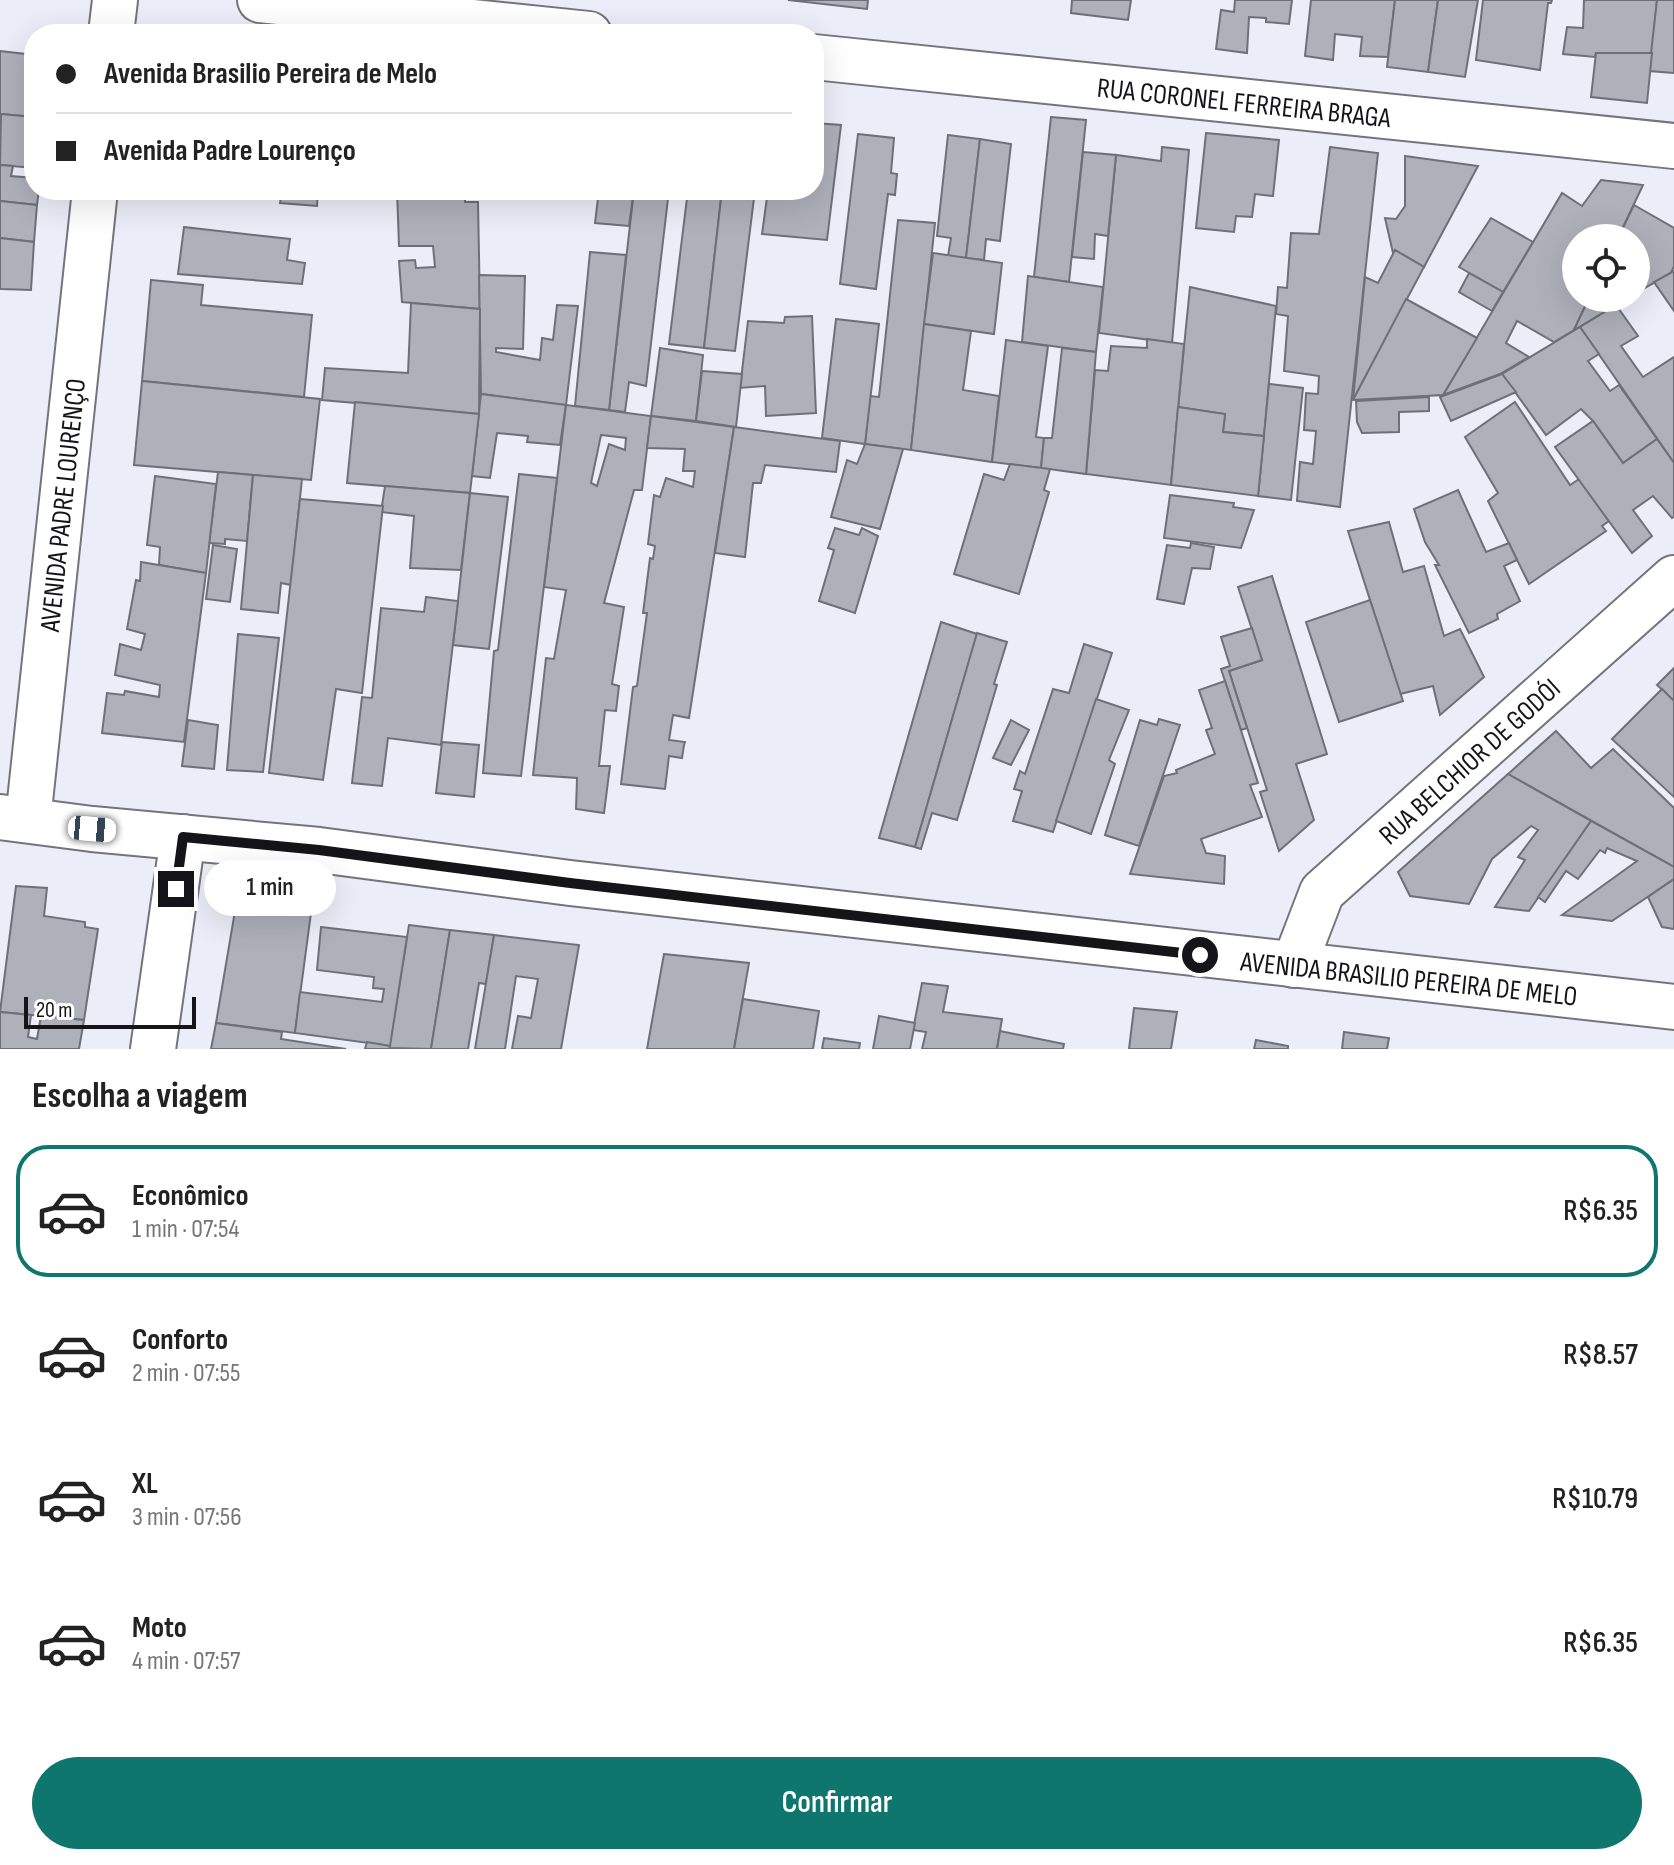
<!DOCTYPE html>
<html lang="pt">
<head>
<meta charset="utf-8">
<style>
  :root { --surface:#fff; --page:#f6f6f6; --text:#222; --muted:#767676; --line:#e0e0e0; --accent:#0f766e }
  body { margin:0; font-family:"Sofia Sans Condensed",sans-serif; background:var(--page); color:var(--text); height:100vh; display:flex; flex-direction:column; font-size:30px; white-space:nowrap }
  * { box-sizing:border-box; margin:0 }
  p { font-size:26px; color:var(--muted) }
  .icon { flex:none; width:44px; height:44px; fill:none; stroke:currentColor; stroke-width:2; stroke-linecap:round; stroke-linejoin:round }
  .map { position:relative; height:1049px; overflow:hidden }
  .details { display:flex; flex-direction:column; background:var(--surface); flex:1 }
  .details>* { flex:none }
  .banner { position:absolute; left:24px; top:24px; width:800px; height:176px; border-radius:32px; box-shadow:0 8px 32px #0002; display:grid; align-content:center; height:176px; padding:0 32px; background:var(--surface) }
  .controls { position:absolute; left:1562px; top:224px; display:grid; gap:16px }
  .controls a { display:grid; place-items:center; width:88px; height:88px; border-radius:50%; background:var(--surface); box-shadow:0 8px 32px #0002; font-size:40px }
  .scale { position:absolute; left:24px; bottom:20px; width:172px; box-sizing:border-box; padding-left:8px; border:4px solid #151519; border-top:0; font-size:22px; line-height:28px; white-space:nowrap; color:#151519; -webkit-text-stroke:6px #fff; paint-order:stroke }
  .end { position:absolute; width:36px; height:36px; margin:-18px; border:10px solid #151519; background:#fff; box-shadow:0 0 0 4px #fff }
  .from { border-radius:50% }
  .bubble { position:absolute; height:56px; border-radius:28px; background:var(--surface); box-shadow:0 8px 32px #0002; font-size:26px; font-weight:600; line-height:56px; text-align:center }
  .car { position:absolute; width:24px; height:48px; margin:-24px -12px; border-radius:10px; box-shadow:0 0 6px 2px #0007; background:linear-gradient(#fff 24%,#345 0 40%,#fff 0 76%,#345 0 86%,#fff 0) }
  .banner b { display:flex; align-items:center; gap:28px; height:76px; font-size:30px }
  .banner b+b { border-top:2px solid var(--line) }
  .banner i { width:20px; height:20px; background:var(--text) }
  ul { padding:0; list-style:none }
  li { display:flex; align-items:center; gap:24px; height:132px; margin:0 16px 12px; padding:0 16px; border:4px solid transparent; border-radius:32px }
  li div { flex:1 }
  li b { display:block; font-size:30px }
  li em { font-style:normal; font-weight:600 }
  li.current { border-color:var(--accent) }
  li>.icon { width:72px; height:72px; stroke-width:1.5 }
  h2 { padding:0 32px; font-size:36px; line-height:96px }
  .primary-button { display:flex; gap:16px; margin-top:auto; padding:16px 32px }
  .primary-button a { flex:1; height:92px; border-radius:48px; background:var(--accent); color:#fff; font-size:32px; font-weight:600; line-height:92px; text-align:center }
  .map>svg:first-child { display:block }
  .building { fill:#aeb0ba; stroke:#6e7079; stroke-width:2; fill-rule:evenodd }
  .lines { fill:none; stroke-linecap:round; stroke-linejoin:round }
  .minor-casing { stroke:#73757e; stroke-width:48 }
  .minor { stroke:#fff; stroke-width:44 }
  .route { stroke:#151519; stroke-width:10 }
  .labels { text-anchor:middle; stroke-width:8; stroke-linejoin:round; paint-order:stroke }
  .street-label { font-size:28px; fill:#151519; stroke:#fff }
</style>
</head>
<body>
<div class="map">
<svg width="1674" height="1049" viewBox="0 0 1674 1049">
  <rect width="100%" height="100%" fill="#ebeef8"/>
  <!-- building -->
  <g class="building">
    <path d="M 788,0 L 868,0 L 867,9 Z"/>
    <path d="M 1072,0 L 1131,0 L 1128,20 L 1071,13 Z"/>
    <path d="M 1235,0 L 1292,0 L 1289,24 L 1266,22 L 1266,18 L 1249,17 L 1247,53 L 1216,49 L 1221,10 L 1234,12 Z"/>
    <path d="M 1311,0 L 1395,0 L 1388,57 L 1360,56 L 1362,37 L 1335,34 L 1333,60 L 1305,56 Z"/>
    <path d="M 1395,0 L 1438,0 L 1428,72 L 1387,67 Z"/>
    <path d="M 1438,0 L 1478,0 L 1465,77 L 1428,72 Z"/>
    <path d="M 1483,0 L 1552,0 L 1551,3 L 1548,3 L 1540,70 L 1476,60 Z"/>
    <path d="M 1584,0 L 1657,0 L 1652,53 L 1596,53 L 1595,57 L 1563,54 L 1567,27 L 1583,28 Z"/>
    <path d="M 1657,0 L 1674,0 L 1674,73 L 1649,71 Z"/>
    <path d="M 0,51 L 34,55 L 34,117 L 0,114 Z"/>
    <path d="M 1596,53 L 1652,53 L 1647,103 L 1591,97 Z"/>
    <path d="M 1,114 L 34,117 L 34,168 L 0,165 Z"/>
    <path d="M 1051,117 L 1086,120 L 1069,282 L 1034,277 Z"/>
    <path d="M 814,123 L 841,125 L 827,240 L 762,234 L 768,190 L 814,190 Z"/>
    <path d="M 1206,133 L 1279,140 L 1273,196 L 1255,194 L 1252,217 L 1236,216 L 1234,232 L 1196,228 Z"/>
    <path d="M 858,134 L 894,138 L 891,173 L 897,174 L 895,195 L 888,194 L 876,289 L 840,284 Z"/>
    <path d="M 948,135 L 980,139 L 966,258 L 948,256 L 951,238 L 937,236 Z"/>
    <path d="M 980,139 L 1011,144 L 1000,241 L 986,239 L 984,260 L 966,258 Z"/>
    <path d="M 1162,147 L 1189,150 L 1172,343 L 1099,333 L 1116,155 L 1161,161 Z"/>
    <path d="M 1330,147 L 1378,153 L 1340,507 L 1297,501 L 1300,462 L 1313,464 L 1316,431 L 1304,430 L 1306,393 L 1318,394 L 1319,376 L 1284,371 L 1288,316 L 1276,314 L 1278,287 L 1287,288 L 1291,233 L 1319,234 Z"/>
    <path d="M 1083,152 L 1116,155 L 1108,236 L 1095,234 L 1094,259 L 1072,257 Z"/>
    <path d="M 1405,156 L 1478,166 L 1424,267 L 1395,250 L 1393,253 L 1385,218 L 1396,219 L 1405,206 Z"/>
    <path d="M 0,165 L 13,166 L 11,176 L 34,178 L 34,190 L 39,190 L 37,205 L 0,201 Z"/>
    <path d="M 1601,180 L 1643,185 L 1618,238 L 1576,238 L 1576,298 L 1589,298 L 1574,330 L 1554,342 L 1517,321 L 1506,343 L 1529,357 L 1500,374 L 1443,395 L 1562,193 L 1582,206 Z"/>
    <path d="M 282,190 L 318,190 L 317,206 L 280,203 Z"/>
    <path d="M 397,190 L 465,190 L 465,202 L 478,202 L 480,309 L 402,302 L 399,261 L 415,260 L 416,268 L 435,267 L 433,246 L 399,246 Z"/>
    <path d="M 599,190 L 634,190 L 629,226 L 595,223 Z"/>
    <path d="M 634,190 L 669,190 L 646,386 L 629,382 L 625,412 L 609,410 Z"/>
    <path d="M 688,190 L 722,190 L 704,348 L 669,344 Z"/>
    <path d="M 722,190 L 755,190 L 735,351 L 704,348 Z"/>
    <path d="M 0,201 L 37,205 L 34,242 L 0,238 Z"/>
    <path d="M 1634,205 L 1674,228 L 1674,266 L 1671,273 L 1636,293 L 1636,238 L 1618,238 Z"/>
    <path d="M 1491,218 L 1533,242 L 1503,292 L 1459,267 Z"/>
    <path d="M 898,220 L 935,223 L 911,450 L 865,444 L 870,396 L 879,397 Z"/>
    <path d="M 184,227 L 290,239 L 287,260 L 305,263 L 302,284 L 178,274 Z"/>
    <path d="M 0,238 L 34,242 L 31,290 L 0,289 Z"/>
    <path d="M 1395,250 L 1424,267 L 1353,400 L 1365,277 L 1378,283 Z"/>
    <path d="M 590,252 L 626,255 L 609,410 L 575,406 Z"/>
    <path d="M 933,253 L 1002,263 L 994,334 L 924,324 Z"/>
    <path d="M 1674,271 L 1674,311 L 1654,282 Z"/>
    <path d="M 1469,273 L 1503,292 L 1492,311 L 1459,292 Z"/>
    <path d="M 479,275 L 525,276 L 523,349 L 496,348 L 496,352 L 540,360 L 542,338 L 553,340 L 557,305 L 578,306 L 566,405 L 481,394 Z"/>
    <path d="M 1028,276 L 1103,287 L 1096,352 L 1022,342 Z"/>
    <path d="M 151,280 L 203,285 L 201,305 L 312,315 L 304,397 L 142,381 Z"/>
    <path d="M 1190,287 L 1276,306 L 1264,436 L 1223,432 L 1225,414 L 1178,407 Z"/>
    <path d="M 1589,298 L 1628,298 L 1574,330 Z"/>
    <path d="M 1406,299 L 1477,338 L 1443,395 L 1353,400 Z"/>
    <path d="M 411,303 L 480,309 L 479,414 L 322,400 L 325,368 L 408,373 Z"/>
    <path d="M 1616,305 L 1638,336 L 1621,346 L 1643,377 L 1674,357 L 1674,463 L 1580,327 Z"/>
    <path d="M 812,316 L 816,413 L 766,416 L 765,386 L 740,388 L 748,321 L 784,323 L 785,317 Z"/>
    <path d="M 836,319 L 879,324 L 865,444 L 822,438 Z"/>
    <path d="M 924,324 L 971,331 L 963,390 L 999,396 L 992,462 L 911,450 Z"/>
    <path d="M 1580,327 L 1599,354 L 1588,361 L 1610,391 L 1619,385 L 1657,439 L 1623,463 L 1593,421 L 1581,409 L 1546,435 L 1502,374 Z"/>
    <path d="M 1147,339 L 1184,344 L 1171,485 L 1086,474 L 1095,370 L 1108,371 L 1111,346 L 1147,348 Z"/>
    <path d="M 1006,340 L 1048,346 L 1036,437 L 1044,438 L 1041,468 L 992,462 Z"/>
    <path d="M 660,348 L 703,355 L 696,421 L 651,416 Z"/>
    <path d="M 1062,348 L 1096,352 L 1086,474 L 1041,468 L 1044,438 L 1052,438 Z"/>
    <path d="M 702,371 L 742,374 L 736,427 L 696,421 Z"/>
    <path d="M 1502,374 L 1516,392 L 1451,421 L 1440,397 Z"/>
    <path d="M 142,381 L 320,399 L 311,480 L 134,465 Z"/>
    <path d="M 1269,384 L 1303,388 L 1291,500 L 1258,496 Z"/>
    <path d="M 481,394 L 566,405 L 560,445 L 527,442 L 528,436 L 497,433 L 490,478 L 472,476 Z"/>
    <path d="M 1429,397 L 1429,411 L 1399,412 L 1399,432 L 1362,433 L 1357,422 L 1356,401 Z"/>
    <path d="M 355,402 L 479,414 L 470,493 L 347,483 Z"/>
    <path d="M 1515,402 L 1570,485 L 1579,479 L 1609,521 L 1602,526 L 1606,531 L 1529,584 L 1488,501 L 1498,493 L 1465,437 Z"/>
    <path d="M 566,405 L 651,416 L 642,490 L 634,490 L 604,603 L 624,607 L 612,684 L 619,686 L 616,711 L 605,710 L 599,766 L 610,766 L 604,813 L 576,809 L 577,778 L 533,775 L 546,658 L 554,659 L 566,590 L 544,587 ZM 601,435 L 626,438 L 625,450 L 609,444 L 597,486 L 591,483 Z"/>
    <path d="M 1178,407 L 1225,414 L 1223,432 L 1264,436 L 1258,496 L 1171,485 Z"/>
    <path d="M 651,416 L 734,427 L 689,718 L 673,715 L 669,740 L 685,742 L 684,745 L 682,758 L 669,756 L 665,789 L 621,784 L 633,687 L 637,686 L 647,613 L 643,613 L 650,558 L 653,559 L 655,546 L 648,544 L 654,495 L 660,497 L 666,478 L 693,487 L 695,471 L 683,471 L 685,449 L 647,448 Z"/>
    <path d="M 1593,421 L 1623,463 L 1657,439 L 1674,463 L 1674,517 L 1672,518 L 1653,496 L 1633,510 L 1652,536 L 1632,553 L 1555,447 Z"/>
    <path d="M 734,427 L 840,441 L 836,472 L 765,465 L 761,483 L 753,483 L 745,557 L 715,553 Z"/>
    <path d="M 865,444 L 903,449 L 880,529 L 831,517 L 847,460 L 857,464 Z"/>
    <path d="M 1010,464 L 1050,469 L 1044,490 L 1049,492 L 1019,594 L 954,574 L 984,474 L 1004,480 Z"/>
    <path d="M 218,472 L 253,475 L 247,541 L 225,539 L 225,544 L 209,543 Z"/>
    <path d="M 519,474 L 557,478 L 521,776 L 483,773 L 494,651 L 498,650 Z"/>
    <path d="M 253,475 L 302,479 L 291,585 L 281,583 L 278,613 L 241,609 Z"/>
    <path d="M 155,476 L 216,484 L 206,573 L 159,565 L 160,547 L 147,545 Z"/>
    <path d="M 385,486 L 470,493 L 461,570 L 410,568 L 414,516 L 381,512 Z"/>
    <path d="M 1458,490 L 1486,552 L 1509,543 L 1517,560 L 1504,566 L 1520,601 L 1497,614 L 1498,619 L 1469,633 L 1435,565 L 1439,565 L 1425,542 L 1414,509 Z"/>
    <path d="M 470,493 L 508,497 L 489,649 L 453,645 Z"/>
    <path d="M 1170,495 L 1234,503 L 1233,507 L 1254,510 L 1241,548 L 1164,538 Z"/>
    <path d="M 300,499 L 383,506 L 362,693 L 336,689 L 323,780 L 269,773 Z"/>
    <path d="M 1389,522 L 1403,572 L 1424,566 L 1444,636 L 1460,629 L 1484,677 L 1440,715 L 1433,686 L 1400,694 L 1348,531 Z"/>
    <path d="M 835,528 L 859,535 L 862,528 L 878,536 L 855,613 L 819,601 L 834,550 L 828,548 Z"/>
    <path d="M 1191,543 L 1214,547 L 1210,569 L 1192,568 L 1184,604 L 1157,599 L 1167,545 L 1190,548 Z"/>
    <path d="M 213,545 L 237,549 L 230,602 L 206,599 Z"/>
    <path d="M 141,562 L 206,573 L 184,742 L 102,733 L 107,693 L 124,695 L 125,691 L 159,697 L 160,685 L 115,675 L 120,644 L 141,650 L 145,634 L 127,629 L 136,580 L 140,581 Z"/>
    <path d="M 1272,576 L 1327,754 L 1296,764 L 1314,820 L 1279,851 L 1260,792 L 1267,790 L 1229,671 L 1262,660 L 1238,587 Z"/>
    <path d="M 426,597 L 458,601 L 441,745 L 388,738 L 382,786 L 352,783 L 362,697 L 372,698 L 381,608 L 424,612 Z"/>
    <path d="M 1370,600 L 1403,701 L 1339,722 L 1306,622 Z"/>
    <path d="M 941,622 L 977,634 L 915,847 L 879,838 Z"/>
    <path d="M 1252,628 L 1262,660 L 1229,671 L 1247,728 L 1241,730 L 1221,669 L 1230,666 L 1221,637 Z"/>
    <path d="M 977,633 L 1007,642 L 994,684 L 997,685 L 957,820 L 932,813 L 921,849 L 915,847 Z"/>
    <path d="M 238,634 L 279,638 L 263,772 L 227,770 Z"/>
    <path d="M 1084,644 L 1112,653 L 1053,832 L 1013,821 L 1022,791 L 1014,789 L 1020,771 L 1025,774 L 1053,689 L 1069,693 Z"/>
    <path d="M 1674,668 L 1674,701 L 1657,685 Z"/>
    <path d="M 1225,681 L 1258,783 L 1250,785 L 1262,817 L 1201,839 L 1206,853 L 1225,856 L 1224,884 L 1130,874 L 1164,776 L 1177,773 L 1176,770 L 1215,754 L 1206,730 L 1212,728 L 1199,690 Z"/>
    <path d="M 1662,689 L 1674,701 L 1674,797 L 1612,739 Z"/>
    <path d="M 1096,699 L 1129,710 L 1109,760 L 1115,764 L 1091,834 L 1056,821 Z"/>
    <path d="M 1159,719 L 1180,725 L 1139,846 L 1105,835 L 1140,720 L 1157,725 Z"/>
    <path d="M 188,720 L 218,725 L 214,769 L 182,766 Z"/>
    <path d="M 1011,720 L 1029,730 L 1011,765 L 993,758 Z"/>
    <path d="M 1556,731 L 1591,768 L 1613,749 L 1674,808 L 1674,867 L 1508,774 Z"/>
    <path d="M 442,742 L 479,745 L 474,797 L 436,793 Z"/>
    <path d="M 1508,774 L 1591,821 L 1529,911 L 1495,907 L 1525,860 L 1518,857 L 1538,830 L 1531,826 L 1492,859 L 1469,904 L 1410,896 L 1398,872 Z"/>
    <path d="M 1591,821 L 1674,867 L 1674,879 L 1612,921 L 1562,915 L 1637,861 L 1607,848 L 1605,853 L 1600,850 L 1578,879 L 1566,871 L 1545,902 L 1538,897 Z"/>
    <path d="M 1674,879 L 1674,929 L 1662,927 L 1648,897 Z"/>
    <path d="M 16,886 L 47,888 L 44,916 L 85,922 L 85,927 L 98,929 L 84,1020 L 0,1012 Z"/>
    <path d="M 236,905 L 311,913 L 295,1033 L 216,1023 Z"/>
    <path d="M 409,925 L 450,930 L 431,1049 L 389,1048 Z"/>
    <path d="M 321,927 L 407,937 L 390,1046 L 295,1033 L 300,992 L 382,1002 L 384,989 L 373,988 L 374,977 L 317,970 Z"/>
    <path d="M 450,930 L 494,935 L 486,984 L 479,983 L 468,1049 L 431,1049 Z"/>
    <path d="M 494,935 L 579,945 L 561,1049 L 512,1049 L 518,1016 L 531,1018 L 538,979 L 516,976 L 505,1049 L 475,1049 Z"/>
    <path d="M 664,954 L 749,963 L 734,1049 L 647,1049 Z"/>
    <path d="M 922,983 L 948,986 L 943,1012 L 1002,1019 L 997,1049 L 922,1049 L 926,1032 L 913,1030 Z"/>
    <path d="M 743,999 L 819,1011 L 813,1049 L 734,1049 Z"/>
    <path d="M 1134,1008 L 1177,1012 L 1171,1049 L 1129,1049 Z"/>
    <path d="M 0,1012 L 31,1015 L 28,1037 L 37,1039 L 41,1016 L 84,1020 L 79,1049 L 0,1049 Z"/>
    <path d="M 879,1016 L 915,1023 L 910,1049 L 873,1049 Z"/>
    <path d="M 216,1023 L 282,1032 L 281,1039 L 346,1049 L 211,1049 Z"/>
    <path d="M 1000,1031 L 1064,1044 L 1063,1049 L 997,1049 Z"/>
    <path d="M 1344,1032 L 1389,1038 L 1387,1049 L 1342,1049 Z"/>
    <path d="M 824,1038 L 860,1043 L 859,1049 L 822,1049 Z"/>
    <path d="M 1256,1040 L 1288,1046 L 1288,1049 L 1254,1049 Z"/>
    <path d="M 367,1042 L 390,1046 L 389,1049 L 365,1049 Z"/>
  </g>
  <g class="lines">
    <!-- minor casing -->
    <g class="minor-casing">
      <g id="minor">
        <path d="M 260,0 L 589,34"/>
        <path d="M 111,34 L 115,0"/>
        <path d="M 814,57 L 1674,146"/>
        <path d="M 0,817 L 92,829 L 319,850 L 570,883 L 1674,1007"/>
        <path d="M 28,820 L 95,190"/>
        <path d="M 1294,965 L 1322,892 L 1674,578"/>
        <path d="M 153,1049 L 183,837"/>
      </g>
    </g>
    <!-- minor -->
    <use href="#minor" class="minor"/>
  </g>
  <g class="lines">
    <!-- route -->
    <path class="route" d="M 176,889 L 183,837 L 319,850 L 570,883 L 1200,955"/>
  </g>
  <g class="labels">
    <!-- street labels -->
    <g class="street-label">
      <text transform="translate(1244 102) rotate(6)" y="10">RUA CORONEL FERREIRA BRAGA</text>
      <text transform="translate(62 505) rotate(-84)" y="10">AVENIDA PADRE LOURENÇO</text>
      <text transform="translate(1469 761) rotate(-42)" y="10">RUA BELCHIOR DE GODÓI</text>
      <text transform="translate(1409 978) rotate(6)" y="10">AVENIDA BRASILIO PEREIRA DE MELO</text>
    </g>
  </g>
</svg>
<div class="controls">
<a><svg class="icon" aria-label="locate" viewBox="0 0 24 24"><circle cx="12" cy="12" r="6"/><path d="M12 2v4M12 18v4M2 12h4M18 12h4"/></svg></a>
</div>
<div class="scale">20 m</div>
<i class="end from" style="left:1200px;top:955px"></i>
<i class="end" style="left:176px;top:889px"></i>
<div class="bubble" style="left:204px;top:860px;width:132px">1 min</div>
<i class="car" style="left:92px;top:829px;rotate:95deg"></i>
<div class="banner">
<b><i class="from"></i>Avenida Brasilio Pereira de Melo</b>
<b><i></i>Avenida Padre Lourenço</b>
</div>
</div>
<section class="details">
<h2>Escolha a viagem</h2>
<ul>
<li class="current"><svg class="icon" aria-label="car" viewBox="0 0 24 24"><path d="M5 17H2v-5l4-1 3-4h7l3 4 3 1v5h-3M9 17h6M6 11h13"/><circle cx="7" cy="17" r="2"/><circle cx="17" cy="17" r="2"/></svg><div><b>Econômico</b><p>1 min · 07:54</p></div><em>R$6.35</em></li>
<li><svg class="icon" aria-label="car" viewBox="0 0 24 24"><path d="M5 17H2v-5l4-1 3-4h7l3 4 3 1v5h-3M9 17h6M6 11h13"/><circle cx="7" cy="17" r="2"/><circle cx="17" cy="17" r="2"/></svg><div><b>Conforto</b><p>2 min · 07:55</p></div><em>R$8.57</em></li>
<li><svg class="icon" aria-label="car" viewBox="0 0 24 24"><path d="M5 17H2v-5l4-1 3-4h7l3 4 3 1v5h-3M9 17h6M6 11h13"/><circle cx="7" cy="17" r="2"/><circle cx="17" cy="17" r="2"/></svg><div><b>XL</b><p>3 min · 07:56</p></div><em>R$10.79</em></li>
<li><svg class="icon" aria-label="car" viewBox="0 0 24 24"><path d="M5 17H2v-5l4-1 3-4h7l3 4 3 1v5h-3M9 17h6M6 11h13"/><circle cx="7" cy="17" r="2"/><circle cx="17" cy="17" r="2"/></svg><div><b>Moto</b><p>4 min · 07:57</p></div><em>R$6.35</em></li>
</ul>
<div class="primary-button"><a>Confirmar</a></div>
</section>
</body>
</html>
